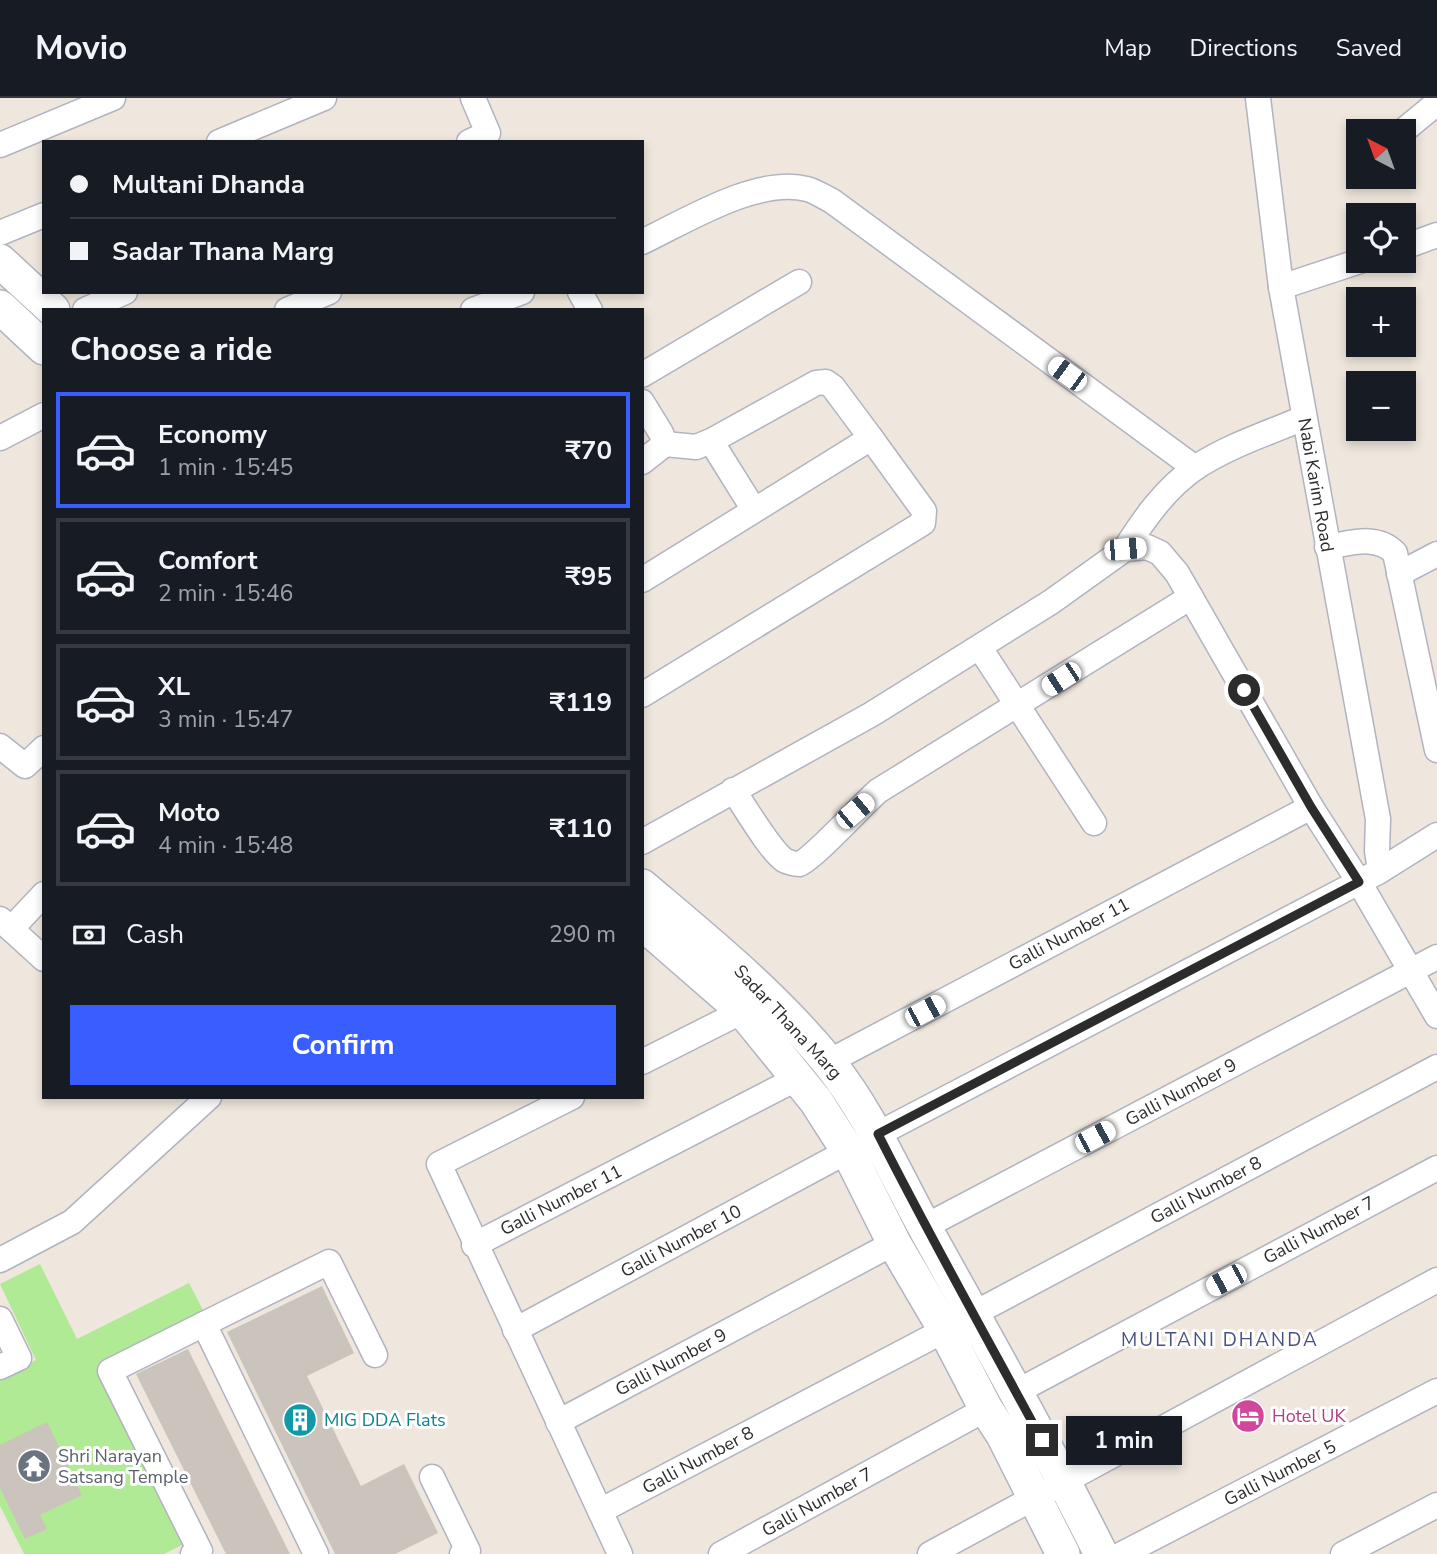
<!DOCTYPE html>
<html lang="en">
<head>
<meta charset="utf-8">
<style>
  :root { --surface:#171b24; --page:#20242c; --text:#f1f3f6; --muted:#9ea1a6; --line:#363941; --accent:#395eff }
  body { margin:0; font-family:"Nunito Sans",sans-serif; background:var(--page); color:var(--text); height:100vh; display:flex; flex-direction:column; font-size:26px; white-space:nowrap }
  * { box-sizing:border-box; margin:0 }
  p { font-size:23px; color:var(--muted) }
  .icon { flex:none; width:38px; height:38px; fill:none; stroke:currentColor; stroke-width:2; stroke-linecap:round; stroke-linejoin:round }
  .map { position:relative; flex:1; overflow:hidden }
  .panel { position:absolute; left:42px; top:210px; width:602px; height:791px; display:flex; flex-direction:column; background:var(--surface); border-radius:0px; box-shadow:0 4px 10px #0003 }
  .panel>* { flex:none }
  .banner { position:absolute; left:42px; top:42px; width:602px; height:154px; border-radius:0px; box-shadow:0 4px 10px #0003; display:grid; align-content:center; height:154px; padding:0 28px; background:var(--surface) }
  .needle { width:46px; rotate:319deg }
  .tools { position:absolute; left:1346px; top:21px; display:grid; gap:14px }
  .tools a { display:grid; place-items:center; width:70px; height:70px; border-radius:0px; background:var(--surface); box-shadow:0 4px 10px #0003; font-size:35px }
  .end { position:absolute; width:32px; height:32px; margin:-16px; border:9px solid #2c2c2c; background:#fff; box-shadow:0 0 0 4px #fff }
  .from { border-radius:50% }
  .bubble { position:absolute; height:49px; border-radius:0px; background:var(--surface); box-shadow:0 4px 10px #0003; font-size:23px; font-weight:700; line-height:49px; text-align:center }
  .car { position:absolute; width:21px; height:42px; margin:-21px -10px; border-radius:9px; box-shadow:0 0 5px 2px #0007; background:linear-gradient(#fff 24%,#345 0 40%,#fff 0 76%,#345 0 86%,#fff 0) }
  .banner b { display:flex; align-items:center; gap:24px; height:66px; font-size:26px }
  .banner b+b { border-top:2px solid var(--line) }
  .banner i { width:18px; height:18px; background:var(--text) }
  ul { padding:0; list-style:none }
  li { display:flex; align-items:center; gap:21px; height:116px; margin:0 14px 10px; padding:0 14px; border:4px solid var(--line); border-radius:0px }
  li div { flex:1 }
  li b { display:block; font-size:26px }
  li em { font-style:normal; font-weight:700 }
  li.active { border-color:var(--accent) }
  li>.icon { width:63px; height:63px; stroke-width:1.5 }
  h2 { padding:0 28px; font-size:32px; line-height:84px }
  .pay { display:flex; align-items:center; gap:18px; height:77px; padding:0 28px; font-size:26px }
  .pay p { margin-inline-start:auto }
  .cta { display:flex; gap:14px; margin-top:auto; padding:14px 28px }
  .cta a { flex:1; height:80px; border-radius:0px; background:var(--accent); color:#fff; font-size:28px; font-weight:700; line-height:80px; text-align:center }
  header { display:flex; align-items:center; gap:42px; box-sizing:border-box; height:98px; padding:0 35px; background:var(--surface); border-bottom:2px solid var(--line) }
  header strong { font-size:33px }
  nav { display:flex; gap:38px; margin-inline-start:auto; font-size:24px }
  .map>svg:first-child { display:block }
  .green { fill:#b1ea95 }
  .building { fill:#cac4bc }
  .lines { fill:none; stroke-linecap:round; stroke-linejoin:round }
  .street-casing { stroke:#b1b3c1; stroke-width:27 }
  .secondary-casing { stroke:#b1b3c1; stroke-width:36 }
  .street { stroke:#fff; stroke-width:24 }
  .secondary { stroke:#fff; stroke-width:33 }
  .route { stroke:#2c2c2c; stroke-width:9 }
  .labels { text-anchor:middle; stroke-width:6; stroke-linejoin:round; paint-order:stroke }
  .street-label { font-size:18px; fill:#2c2c2c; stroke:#fff }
  .hotel-label { font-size:18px; fill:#b23c85; stroke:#fff; text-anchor:start }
  .culture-label { font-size:18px; fill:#0d838f; stroke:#fff; text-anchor:start }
  .worship-label { font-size:18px; fill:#5b616d; stroke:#fff; text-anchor:start }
  .neighbourhood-label { font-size:19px; letter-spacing:2px; fill:#475281; stroke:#fff }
</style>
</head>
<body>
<header>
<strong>Movio</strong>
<nav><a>Map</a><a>Directions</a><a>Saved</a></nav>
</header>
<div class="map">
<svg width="1437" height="1456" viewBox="0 0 1437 1456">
  <rect width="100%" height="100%" fill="#efe7dd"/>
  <!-- green -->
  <path class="green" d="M 40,1166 L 77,1241 L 189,1185 L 206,1218 L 98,1272 L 184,1446 L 164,1456 L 24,1456 L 0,1408 L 0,1280 L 36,1262 L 0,1186 Z"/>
  <!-- building -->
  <g class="building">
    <path d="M 322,1188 L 354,1255 L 307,1278 L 361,1388 L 404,1366 L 438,1435 L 395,1456 L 335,1456 L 227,1234 Z"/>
    <path d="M 188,1251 L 290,1456 L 226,1456 L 136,1276 Z"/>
    <path d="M 47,1324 L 82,1397 L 40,1417 L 47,1431 L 25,1441 L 0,1390 L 0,1347 Z"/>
  </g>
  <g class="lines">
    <!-- street casing -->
    <g class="street-casing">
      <g id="street">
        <path d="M 1258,0 L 1281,189 L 1378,721 L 1377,753 L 1380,772"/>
        <path d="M 1403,33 L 1437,5"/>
        <path d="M 219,44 L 324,0"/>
        <path d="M 469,44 L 488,35 L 473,0"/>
        <path d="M 0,47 L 113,0"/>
        <path d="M 0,135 L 44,117"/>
        <path d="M 642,144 C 686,123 758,78 807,91 C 815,93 824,99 832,103 L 1195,370"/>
        <path d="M 1404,149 L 1437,137"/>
        <path d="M 1281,189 L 1360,163"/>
        <path d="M 580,194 L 590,212"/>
        <path d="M 85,212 L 125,194"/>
        <path d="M 287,212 L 329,194"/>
        <path d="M 473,212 L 522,194"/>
        <path d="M 642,277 L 799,184"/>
        <path d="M 642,304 L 661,335 L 665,346 L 642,364"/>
        <path d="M 0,340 L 44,317"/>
        <path d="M 711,343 L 754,412"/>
        <path d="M 665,346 L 696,349 L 711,343 L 816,285 L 826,284 L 833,289 L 871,340"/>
        <path d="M 1327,449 C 1351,445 1377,436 1395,455 L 1437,652"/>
        <path d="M 1125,451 C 1144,421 1165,391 1195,370 C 1228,348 1268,335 1304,320"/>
        <path d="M 1399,476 L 1437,456"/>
        <path d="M 642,482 L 871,340 L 924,413 L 923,425 L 642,597"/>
        <path d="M 980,550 L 1094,725"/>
        <path d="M 0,648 L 25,668 L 44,650"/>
        <path d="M 733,692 C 746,710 768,750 784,762 C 787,764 795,766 799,766 C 812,762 863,706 878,693 L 1191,499"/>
        <path d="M 642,744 L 872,616 L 1051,504 L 1125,451 L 1147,449 L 1160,455 L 1177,475 L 1311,709 L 1359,784 L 1437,918"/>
        <path d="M 0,821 L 44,861"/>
        <path d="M 11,831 L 44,796"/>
        <path d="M 642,964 L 743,913"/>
        <path d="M 828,964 L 1311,709"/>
        <path d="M 572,999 L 439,1066 L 620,1456"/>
        <path d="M 878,1036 L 1378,774 L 1437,737"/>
        <path d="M 924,1129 L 1437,859"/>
        <path d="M 474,1147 L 798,980"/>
        <path d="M 0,1162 L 72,1124 L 209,999"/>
        <path d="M 975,1215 L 1437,969"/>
        <path d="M 0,1221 L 19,1260 L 0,1269"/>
        <path d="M 515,1232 L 848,1053"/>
        <path d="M 1016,1294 L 1437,1070"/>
        <path d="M 558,1324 L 894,1145"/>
        <path d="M 432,1379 L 468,1453 L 462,1456"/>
        <path d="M 600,1413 L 945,1232"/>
        <path d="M 193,1456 L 200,1453 L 110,1273 L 204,1226"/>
        <path d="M 316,1456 L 204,1226 L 329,1164 L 375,1257"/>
        <path d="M 721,1456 L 986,1311"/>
        <path d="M 930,1456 L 1437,1182"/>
        <path d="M 1122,1456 L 1437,1293"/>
        <path d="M 1343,1456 L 1437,1407"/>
      </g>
    </g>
    <!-- secondary casing -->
    <g class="secondary-casing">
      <g id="secondary">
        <path d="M 0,163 L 53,212"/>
        <path d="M 0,209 L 44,250"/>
        <path d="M 642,788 C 708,844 775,898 830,966 C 870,1016 894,1074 925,1130 C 985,1238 1046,1346 1101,1456"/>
        <path d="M 642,825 L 743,913 L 816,1003 L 848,1053 L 894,1145 L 945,1232 L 986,1311 L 1003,1337 L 1063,1456"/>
      </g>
    </g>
    <!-- street -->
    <use href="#street" class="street"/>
    <!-- secondary -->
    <use href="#secondary" class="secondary"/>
  </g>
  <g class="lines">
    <!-- route -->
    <path class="route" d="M 1042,1342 C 987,1240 930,1139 878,1036 L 1359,784 L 1311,709 L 1244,592"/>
  </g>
  <!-- icons -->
  <defs>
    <g id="hotel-disc" transform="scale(1.75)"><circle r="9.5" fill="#d1479c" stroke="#fff"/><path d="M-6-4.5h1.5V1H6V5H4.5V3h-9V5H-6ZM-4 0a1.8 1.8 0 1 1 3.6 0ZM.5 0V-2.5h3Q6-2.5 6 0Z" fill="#fff"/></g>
    <g id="building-disc" transform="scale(1.75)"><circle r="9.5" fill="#0f9aa8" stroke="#fff"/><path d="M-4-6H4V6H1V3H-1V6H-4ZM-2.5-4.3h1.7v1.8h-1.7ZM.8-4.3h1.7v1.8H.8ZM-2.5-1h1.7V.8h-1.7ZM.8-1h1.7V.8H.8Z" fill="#fff"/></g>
    <g id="temple-disc" transform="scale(1.75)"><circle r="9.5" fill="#6b7280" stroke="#fff"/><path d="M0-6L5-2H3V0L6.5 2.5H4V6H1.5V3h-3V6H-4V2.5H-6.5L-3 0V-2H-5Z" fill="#fff"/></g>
  </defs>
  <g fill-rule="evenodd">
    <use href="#hotel-disc" x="1248" y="1318"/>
    <use href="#building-disc" x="300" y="1322"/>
    <use href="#temple-disc" x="34" y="1368"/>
  </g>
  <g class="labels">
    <!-- street labels -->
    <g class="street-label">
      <text transform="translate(1316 387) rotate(80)" y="6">Nabi Karim Road</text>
      <text transform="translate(1069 836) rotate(-28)" y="6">Galli Number 11</text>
      <text transform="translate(788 924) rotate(47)" y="6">Sadar Thana Marg</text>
      <text transform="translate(1181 994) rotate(-28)" y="6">Galli Number 9</text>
      <text transform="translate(1206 1092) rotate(-28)" y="6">Galli Number 8</text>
      <text transform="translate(561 1102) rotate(-27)" y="6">Galli Number 11</text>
      <text transform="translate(1319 1132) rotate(-28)" y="6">Galli Number 7</text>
      <text transform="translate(681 1143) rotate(-28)" y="6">Galli Number 10</text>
      <text transform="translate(671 1264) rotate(-28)" y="6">Galli Number 9</text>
      <text transform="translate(698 1362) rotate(-28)" y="6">Galli Number 8</text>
      <text transform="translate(1280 1375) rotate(-27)" y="6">Galli Number 5</text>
      <text transform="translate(817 1404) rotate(-29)" y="6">Galli Number 7</text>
    </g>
    <!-- hotel labels -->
    <g class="hotel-label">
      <text x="1272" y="1324">Hotel UK</text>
    </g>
    <!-- culture labels -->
    <g class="culture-label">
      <text x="324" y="1328">MIG DDA Flats</text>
    </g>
    <!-- worship labels -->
    <g class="worship-label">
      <text x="58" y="1364">Shri Narayan<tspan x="58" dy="21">Satsang Temple</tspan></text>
    </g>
    <!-- neighbourhood labels -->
    <g class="neighbourhood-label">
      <text x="1220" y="1248">MULTANI DHANDA</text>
    </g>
  </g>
</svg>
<div class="tools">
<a><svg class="needle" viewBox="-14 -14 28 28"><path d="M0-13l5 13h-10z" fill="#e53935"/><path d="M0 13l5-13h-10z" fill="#9ea1a6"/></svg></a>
<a><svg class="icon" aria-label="locate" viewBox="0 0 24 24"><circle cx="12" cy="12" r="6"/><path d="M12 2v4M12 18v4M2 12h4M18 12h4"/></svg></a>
<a>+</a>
<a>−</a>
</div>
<i class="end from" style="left:1244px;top:592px"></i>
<i class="end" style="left:1042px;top:1342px"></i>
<div class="bubble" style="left:1066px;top:1318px;width:116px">1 min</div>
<i class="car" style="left:1067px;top:276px;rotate:306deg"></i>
<i class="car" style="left:1125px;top:451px;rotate:85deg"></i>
<i class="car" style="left:1061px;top:581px;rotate:237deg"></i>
<i class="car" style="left:855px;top:713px;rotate:50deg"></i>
<i class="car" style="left:925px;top:913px;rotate:62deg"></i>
<i class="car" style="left:1095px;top:1039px;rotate:62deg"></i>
<i class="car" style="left:1226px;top:1182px;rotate:242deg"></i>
<div class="banner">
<b><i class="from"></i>Multani Dhanda</b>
<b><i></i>Sadar Thana Marg</b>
</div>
<section class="panel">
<h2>Choose a ride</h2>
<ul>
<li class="active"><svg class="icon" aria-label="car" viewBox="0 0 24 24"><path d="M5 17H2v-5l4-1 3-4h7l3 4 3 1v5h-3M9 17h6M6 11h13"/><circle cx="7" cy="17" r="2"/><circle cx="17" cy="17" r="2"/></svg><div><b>Economy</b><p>1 min · 15:45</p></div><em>₹70</em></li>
<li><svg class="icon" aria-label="car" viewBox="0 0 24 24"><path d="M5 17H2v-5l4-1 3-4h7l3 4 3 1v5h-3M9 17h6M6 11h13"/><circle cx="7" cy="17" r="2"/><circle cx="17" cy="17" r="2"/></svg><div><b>Comfort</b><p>2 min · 15:46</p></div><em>₹95</em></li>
<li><svg class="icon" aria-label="car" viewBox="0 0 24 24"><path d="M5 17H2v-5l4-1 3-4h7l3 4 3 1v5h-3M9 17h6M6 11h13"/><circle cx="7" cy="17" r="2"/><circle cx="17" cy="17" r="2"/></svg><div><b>XL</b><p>3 min · 15:47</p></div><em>₹119</em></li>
<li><svg class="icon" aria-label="car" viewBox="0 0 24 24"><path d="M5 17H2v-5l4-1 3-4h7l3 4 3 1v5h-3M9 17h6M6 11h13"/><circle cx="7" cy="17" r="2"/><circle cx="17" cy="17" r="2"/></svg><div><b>Moto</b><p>4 min · 15:48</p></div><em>₹110</em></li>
</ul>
<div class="pay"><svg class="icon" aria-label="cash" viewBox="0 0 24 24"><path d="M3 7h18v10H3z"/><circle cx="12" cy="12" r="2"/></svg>Cash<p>290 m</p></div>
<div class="cta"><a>Confirm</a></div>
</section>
</div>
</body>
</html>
